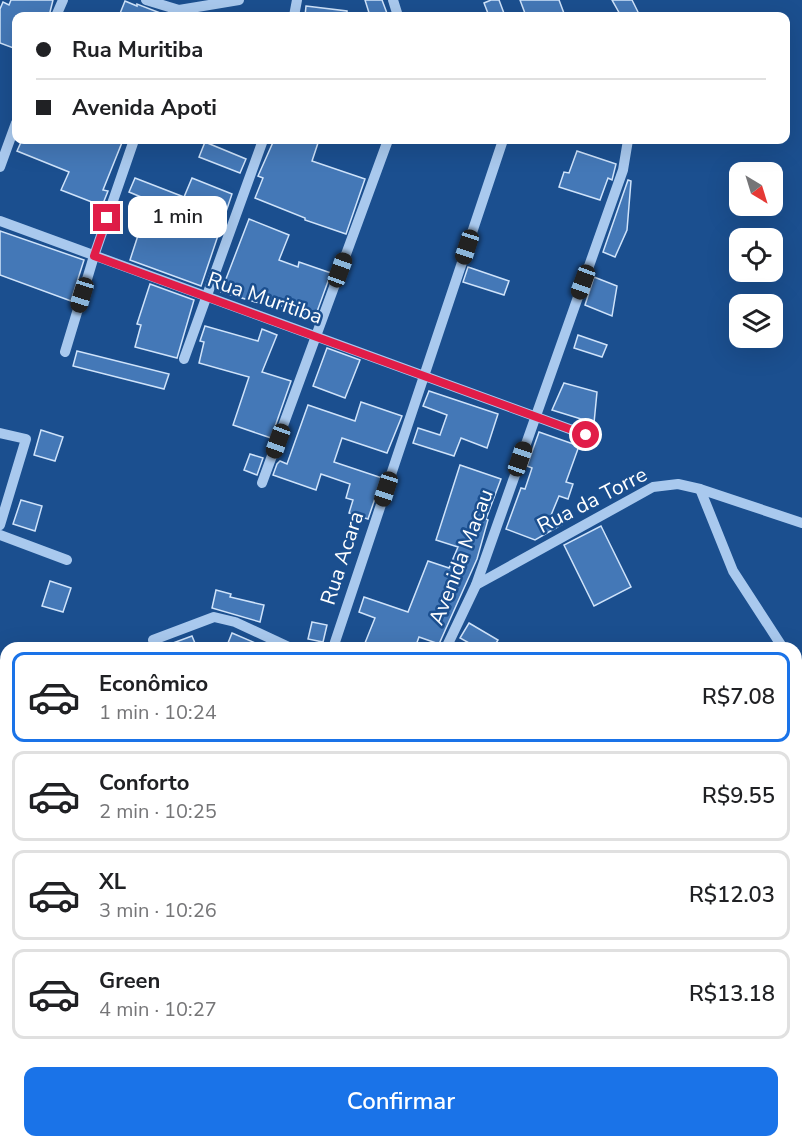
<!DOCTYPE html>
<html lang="pt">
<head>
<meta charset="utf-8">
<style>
  :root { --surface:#fff; --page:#f6f6f6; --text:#202124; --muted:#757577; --line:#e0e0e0; --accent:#1a73e8 }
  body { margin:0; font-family:"Nunito Sans",sans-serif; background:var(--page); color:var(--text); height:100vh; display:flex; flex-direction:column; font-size:22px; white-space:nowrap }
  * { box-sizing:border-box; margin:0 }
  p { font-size:20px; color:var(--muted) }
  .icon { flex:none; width:33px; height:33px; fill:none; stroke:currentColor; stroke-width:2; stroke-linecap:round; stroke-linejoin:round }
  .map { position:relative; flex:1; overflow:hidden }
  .sheet { position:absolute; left:0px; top:642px; width:802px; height:506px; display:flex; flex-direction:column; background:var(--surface); border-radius:18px 18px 0 0; box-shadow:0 6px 24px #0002 }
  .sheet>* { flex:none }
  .guide { position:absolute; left:12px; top:12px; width:778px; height:132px; border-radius:12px; box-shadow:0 6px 24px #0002; display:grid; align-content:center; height:132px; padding:0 24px; background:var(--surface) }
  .needle { width:39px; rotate:142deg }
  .buttons { position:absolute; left:729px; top:162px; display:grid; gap:12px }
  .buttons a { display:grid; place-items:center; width:54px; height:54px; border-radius:12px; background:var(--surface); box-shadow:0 6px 24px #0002; font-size:30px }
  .end { position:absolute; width:27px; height:27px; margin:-14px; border:8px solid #e11d48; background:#fff; box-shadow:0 0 0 3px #fff }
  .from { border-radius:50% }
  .bubble { position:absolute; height:42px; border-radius:12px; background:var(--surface); box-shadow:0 6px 24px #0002; font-size:20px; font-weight:600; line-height:42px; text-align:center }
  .car { position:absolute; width:18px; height:36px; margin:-18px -9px; border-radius:8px; box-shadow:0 0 4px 2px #0007; background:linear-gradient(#222 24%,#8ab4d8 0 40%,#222 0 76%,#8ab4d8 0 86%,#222 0) }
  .guide b { display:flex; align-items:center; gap:21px; height:57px; font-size:22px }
  .guide b+b { border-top:2px solid var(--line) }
  .guide i { width:15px; height:15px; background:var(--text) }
  ul { padding:10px 0 0; list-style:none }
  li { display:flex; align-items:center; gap:18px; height:90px; margin:0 12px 9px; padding:0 12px; border:3px solid var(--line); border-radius:12px }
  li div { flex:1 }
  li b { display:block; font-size:22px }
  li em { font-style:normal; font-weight:600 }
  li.active { border-color:var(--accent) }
  li>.icon { width:54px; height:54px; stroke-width:1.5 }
  .cta { display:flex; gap:12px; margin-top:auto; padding:12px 24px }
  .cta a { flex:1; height:69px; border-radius:12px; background:var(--accent); color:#fff; font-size:24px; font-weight:600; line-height:69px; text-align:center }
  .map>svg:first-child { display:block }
  .building { fill:#4478b7; stroke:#cfe3fa; stroke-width:1.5 }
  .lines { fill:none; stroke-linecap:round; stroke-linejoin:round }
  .minor { stroke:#a9c9ee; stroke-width:10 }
  .route { stroke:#e11d48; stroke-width:8 }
  .labels { text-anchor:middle; stroke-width:5; stroke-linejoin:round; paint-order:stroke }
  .street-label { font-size:21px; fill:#fff; stroke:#1b4f8f }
</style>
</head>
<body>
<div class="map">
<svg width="802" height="1147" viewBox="0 0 802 1147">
  <rect width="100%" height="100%" fill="#1b4f8f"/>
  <!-- building -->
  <g class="building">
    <path d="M 11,0 L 53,0 L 49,16 L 16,16 L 16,49 L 0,43 L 0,9 L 3,2 L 9,5 Z"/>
    <path d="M 365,0 L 382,0 L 388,16 L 370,16 Z"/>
    <path d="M 491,0 L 499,0 L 505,16 L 489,16 L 484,3 Z"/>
    <path d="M 520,0 L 559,0 L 565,16 L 526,16 Z"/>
    <path d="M 612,0 L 632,0 L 639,14 L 621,16 Z"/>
    <path d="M 125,1 L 137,6 L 137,4 L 168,16 L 119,16 Z"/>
    <path d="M 306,6 L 347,11 L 347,16 L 305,16 Z"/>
    <path d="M 22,140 L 123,140 L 103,190 L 108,191 L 102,206 L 61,190 L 69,172 L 17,151 Z"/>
    <path d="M 274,140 L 319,140 L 312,161 L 365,179 L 346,234 L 305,220 L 305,218 L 255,198 L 263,178 L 258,176 Z"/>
    <path d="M 205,142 L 246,159 L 240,173 L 199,157 Z"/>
    <path d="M 577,151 L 616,164 L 612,180 L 608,178 L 600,200 L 559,187 L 564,172 L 569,173 Z"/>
    <path d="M 135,178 L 184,197 L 192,178 L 232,194 L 201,286 L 130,260 L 143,220 L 173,230 L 180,213 L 129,192 Z"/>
    <path d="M 628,180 L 631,181 L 627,230 L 615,257 L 603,252 Z"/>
    <path d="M 249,219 L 289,235 L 279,260 L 298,267 L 299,262 L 331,273 L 314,320 L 283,310 L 284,307 L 261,298 L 259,303 L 221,292 Z"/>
    <path d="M 0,231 L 84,260 L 71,301 L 0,275 Z"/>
    <path d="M 468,267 L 509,281 L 504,295 L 463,282 Z"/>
    <path d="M 594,277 L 617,286 L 612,316 L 585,305 Z"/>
    <path d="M 150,284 L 194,300 L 177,358 L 135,347 L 141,325 L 137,324 Z"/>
    <path d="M 205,326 L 258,341 L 262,329 L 277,335 L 262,372 L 291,381 L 271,438 L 233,425 L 249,377 L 199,363 L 204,342 L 200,341 Z"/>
    <path d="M 578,335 L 607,345 L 602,357 L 574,348 Z"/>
    <path d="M 327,348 L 360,360 L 345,398 L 313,386 Z"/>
    <path d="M 77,351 L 169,374 L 164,389 L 73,366 Z"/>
    <path d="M 564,383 L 597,392 L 594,423 L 552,410 Z"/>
    <path d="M 429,391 L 498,414 L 487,448 L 461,438 L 454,456 L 413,443 L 418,428 L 440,435 L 447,415 L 423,406 Z"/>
    <path d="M 361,402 L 402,416 L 387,453 L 342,438 L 334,462 L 382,478 L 368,519 L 349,513 L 353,500 L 346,498 L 350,484 L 321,474 L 316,490 L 273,475 L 277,464 L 280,461 L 287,464 L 308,405 L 355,421 Z"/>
    <path d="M 41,430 L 63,437 L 55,461 L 34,455 Z"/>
    <path d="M 539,432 L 579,446 L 566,482 L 573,484 L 568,499 L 559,496 L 549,520 L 561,525 L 535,540 L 506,529 L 521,488 L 525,489 L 532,468 L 527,466 Z"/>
    <path d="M 250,454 L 263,458 L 257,475 L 244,470 Z"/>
    <path d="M 460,465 L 501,479 L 486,519 L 488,520 L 477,559 L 439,644 L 419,637 L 415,648 L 363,648 L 375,618 L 359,612 L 364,597 L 408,612 L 428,561 L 449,568 L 458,547 L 436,540 Z"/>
    <path d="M 21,500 L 42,506 L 35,531 L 13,524 Z"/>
    <path d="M 601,526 L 631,587 L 594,606 L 564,545 Z"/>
    <path d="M 50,581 L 71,588 L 63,612 L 42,606 Z"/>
    <path d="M 216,590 L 231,594 L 230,597 L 264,605 L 260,622 L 212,608 Z"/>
    <path d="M 312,622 L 327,625 L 323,642 L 308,639 Z"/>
    <path d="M 469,623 L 498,640 L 493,648 L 478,648 L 460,638 Z"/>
    <path d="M 232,633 L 267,648 L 226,648 Z"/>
    <path d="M 192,636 L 197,648 L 162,648 L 162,647 Z"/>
  </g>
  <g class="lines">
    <!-- minor -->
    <g class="minor">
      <path d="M 146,0 L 179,10"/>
      <path d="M 393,0 L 398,16"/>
      <path d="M 56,16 L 63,0"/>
      <path d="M 177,16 L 179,10 L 239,0"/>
      <path d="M 294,16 L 297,0"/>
      <path d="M 0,167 L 16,123"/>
      <path d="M 0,221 L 586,435"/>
      <path d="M 65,352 L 94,256 L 134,140"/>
      <path d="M 184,359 L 263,140"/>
      <path d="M 0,433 L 26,439 L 0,525"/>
      <path d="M 262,483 L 388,140"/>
      <path d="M 700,489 L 733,571 L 783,648"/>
      <path d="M 0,535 L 67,560"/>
      <path d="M 476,585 L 653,487 L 678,484 L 700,489 L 802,523"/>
      <path d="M 153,640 L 214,617 L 235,622 L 291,648"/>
      <path d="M 333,648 L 503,140"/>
      <path d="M 446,648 L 476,585 L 623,170 L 628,140"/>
      <path d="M 0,680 L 6,678"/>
      <path d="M 0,807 L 6,805"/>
      <path d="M 0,849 L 6,867"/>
      <path d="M 0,961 L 6,961"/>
      <path d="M 0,1084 L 6,1084"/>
      <path d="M 334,1142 L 334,1147"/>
      <path d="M 63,1147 L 63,1142"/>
      <path d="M 511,1147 L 513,1142"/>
    </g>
  </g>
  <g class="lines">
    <!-- route -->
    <path class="route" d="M 107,218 L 94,256 L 586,435"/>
  </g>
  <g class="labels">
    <!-- street labels -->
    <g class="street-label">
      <text transform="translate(265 298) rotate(19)" y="7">Rua Muritiba</text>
      <text transform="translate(592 500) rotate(-27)" y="7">Rua da Torre</text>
      <text transform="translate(461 557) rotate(-69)" y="7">Avenida Macau</text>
      <text transform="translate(342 558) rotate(-72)" y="7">Rua Acara</text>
    </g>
  </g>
</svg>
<div class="buttons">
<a><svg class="needle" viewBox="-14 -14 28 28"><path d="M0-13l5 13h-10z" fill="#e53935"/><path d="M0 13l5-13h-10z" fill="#757577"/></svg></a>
<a><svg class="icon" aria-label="locate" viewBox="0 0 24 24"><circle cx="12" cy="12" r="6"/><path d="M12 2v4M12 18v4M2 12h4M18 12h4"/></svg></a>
<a><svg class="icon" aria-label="layers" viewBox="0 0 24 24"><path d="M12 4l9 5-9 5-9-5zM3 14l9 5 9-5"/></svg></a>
</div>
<i class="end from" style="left:586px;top:435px"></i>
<i class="end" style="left:107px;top:218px"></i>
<div class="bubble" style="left:128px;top:196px;width:99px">1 min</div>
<i class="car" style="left:467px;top:247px;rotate:198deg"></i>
<i class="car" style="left:340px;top:270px;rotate:20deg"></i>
<i class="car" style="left:583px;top:282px;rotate:200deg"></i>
<i class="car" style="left:82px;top:295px;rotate:197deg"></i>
<i class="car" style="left:278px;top:441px;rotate:200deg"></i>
<i class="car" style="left:520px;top:459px;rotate:19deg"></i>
<i class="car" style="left:386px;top:489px;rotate:198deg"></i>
<div class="guide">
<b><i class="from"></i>Rua Muritiba</b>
<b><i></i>Avenida Apoti</b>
</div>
<section class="sheet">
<ul>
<li class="active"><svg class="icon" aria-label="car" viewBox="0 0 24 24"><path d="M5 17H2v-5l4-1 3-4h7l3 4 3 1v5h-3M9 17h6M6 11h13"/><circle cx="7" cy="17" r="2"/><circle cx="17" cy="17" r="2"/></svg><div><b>Econômico</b><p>1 min · 10:24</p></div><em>R$7.08</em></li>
<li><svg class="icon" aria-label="car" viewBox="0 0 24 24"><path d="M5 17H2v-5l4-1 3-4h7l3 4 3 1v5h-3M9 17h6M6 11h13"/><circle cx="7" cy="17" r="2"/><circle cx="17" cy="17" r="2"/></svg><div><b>Conforto</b><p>2 min · 10:25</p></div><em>R$9.55</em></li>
<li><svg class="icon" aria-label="car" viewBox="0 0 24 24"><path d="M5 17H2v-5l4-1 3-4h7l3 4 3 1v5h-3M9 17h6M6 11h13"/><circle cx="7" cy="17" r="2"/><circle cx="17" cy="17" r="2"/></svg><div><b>XL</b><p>3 min · 10:26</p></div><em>R$12.03</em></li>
<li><svg class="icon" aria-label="car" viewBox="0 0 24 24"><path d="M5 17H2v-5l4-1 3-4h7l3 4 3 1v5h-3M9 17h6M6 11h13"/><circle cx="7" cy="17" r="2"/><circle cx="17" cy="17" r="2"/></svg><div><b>Green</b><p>4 min · 10:27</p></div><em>R$13.18</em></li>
</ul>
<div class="cta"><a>Confirmar</a></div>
</section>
</div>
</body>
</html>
